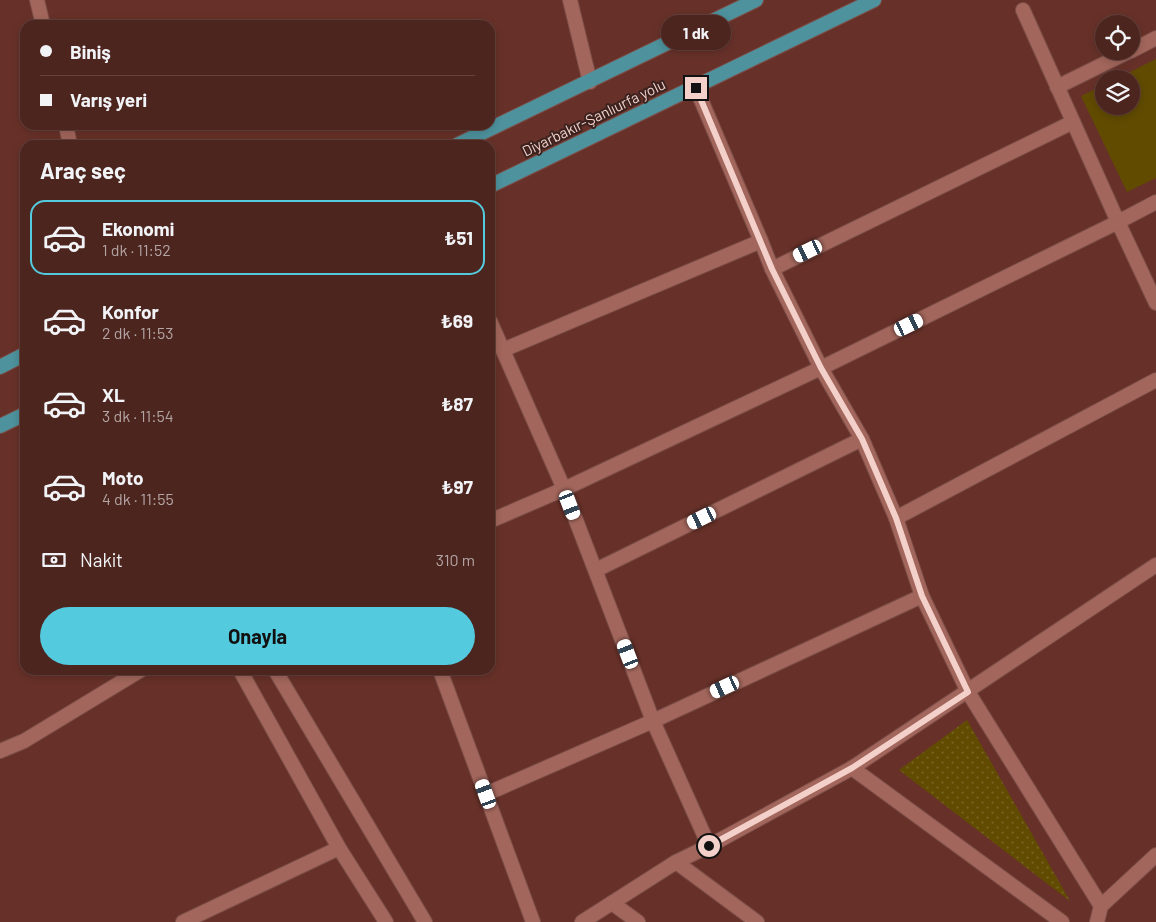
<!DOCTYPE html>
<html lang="tr">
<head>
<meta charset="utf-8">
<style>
  :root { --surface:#4d251f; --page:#542d28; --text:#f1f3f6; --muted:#b3a5a4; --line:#64423d; --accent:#54cade }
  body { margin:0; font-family:Barlow,sans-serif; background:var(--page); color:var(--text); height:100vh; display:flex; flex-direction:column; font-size:19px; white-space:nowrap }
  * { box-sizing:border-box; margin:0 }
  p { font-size:16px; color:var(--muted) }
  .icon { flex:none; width:28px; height:28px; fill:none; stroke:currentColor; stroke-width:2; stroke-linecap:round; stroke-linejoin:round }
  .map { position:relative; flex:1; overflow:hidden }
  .side { position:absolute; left:20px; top:140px; width:475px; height:535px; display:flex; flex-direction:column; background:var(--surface); border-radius:15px; box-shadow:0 2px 8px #0003,0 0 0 1px var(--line) }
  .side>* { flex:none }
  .guide { position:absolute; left:20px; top:20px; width:475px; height:110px; border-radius:15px; box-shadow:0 2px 8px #0003,0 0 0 1px var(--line); display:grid; align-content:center; height:110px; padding:0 20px; background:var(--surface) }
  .tools { position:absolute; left:1095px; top:15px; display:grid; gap:10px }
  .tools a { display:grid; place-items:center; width:45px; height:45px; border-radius:50%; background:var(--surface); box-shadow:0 2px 8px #0003,0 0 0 1px var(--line); font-size:25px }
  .end { position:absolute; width:22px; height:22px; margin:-11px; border:6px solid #f3d1ca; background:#111; box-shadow:0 0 0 2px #111 }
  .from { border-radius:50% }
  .bubble { position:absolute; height:35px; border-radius:18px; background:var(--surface); box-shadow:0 2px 8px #0003,0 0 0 1px var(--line); font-size:16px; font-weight:700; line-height:35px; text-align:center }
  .car { position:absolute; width:15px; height:30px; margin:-15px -8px; border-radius:6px; box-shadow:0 0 4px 1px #0007; background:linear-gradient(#fff 24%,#345 0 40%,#fff 0 76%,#345 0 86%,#fff 0) }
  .guide b { display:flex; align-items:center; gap:18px; height:48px; font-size:19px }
  .guide b+b { border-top:1px solid var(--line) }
  .guide i { width:12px; height:12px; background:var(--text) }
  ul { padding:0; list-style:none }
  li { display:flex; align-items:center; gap:15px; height:75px; margin:0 10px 8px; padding:0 10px; border:2px solid transparent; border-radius:15px }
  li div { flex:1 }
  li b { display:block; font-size:19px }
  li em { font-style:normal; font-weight:700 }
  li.on { border-color:var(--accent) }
  li>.icon { width:45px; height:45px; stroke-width:1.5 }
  h2 { padding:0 20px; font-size:22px; line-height:60px }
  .pay { display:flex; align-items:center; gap:12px; height:55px; padding:0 20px; font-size:19px }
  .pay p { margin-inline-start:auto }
  .primary-button { display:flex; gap:10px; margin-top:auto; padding:10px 20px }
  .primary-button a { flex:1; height:58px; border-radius:30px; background:var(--accent); color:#111; font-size:20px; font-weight:700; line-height:58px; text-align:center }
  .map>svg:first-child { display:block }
  .grass { fill:url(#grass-dots) }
  .park { fill:#614b00 }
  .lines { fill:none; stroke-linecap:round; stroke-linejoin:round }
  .minor-casing { stroke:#7c4e48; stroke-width:16 }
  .tertiary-casing { stroke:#7c4e48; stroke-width:16 }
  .trunk-casing { stroke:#7c4e48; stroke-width:16 }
  .minor { stroke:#a2665c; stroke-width:14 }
  .tertiary { stroke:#a2665c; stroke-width:14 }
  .trunk { stroke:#4d929d; stroke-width:14 }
  .route { stroke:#f3d1ca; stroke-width:6 }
  .labels { text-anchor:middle; stroke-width:4; stroke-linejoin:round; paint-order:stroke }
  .street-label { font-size:15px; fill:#f3d1ca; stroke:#3b221e }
</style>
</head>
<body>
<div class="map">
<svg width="1156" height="922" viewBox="0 0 1156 922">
  <defs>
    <pattern id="grass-dots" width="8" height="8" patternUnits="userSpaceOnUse" patternTransform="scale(1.25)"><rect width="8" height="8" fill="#614b00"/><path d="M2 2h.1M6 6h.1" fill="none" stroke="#786424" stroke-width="1.8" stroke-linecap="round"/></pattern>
  </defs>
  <rect width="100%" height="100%" fill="#673129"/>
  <!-- grass -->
  <path class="grass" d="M 967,720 L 1070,901 L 899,770 Z"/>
  <!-- park -->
  <path class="park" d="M 1156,59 L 1156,178 L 1127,192 L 1081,96 L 1104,85 L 1104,106 L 1131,106 L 1131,79 L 1116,79 Z"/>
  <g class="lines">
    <!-- minor casing -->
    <g class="minor-casing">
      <g id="minor">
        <path d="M 37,0 L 43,25"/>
        <path d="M 1023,10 L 1118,222 L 1156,202"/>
        <path d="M 1131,51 L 1156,38"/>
        <path d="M 1057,87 L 1130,51"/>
        <path d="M 696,88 L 761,241"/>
        <path d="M 66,125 L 70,145"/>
        <path d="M 772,269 L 1073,122"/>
        <path d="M 490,321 L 564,489 L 490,521"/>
        <path d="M 503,350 L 761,241 L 772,269 L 821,368 L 564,489 L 653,721 L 709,846"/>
        <path d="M 896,518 L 1156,380"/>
        <path d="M 596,570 L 862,439"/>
        <path d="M 440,670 L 533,922"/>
        <path d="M 0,751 L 24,741 L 141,670"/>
        <path d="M 852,768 L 1156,565"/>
        <path d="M 486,794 L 653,721 L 922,596"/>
        <path d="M 676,862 L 757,922"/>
        <path d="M 612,903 L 638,922"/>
        <path d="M 1101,906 L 968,692 L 922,596 L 896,518 L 862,439 L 821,368 L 1118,222 L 1156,303"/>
        <path d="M 183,922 L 339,848"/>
        <path d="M 582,922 L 676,862 L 709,846 L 852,768 L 1062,922"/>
        <path d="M 1097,922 L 1101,906 L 1156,855"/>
      </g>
    </g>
    <!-- tertiary casing -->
    <g class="tertiary-casing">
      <g id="tertiary">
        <path d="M 570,0 L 590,82"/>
        <path d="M 240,670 L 339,848 L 386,922"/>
        <path d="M 275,670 L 425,922"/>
      </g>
    </g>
    <!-- trunk casing -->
    <g class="trunk-casing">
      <g id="trunk">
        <path d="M 457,145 L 756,0"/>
        <path d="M 490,186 L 874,0"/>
        <path d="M 0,367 L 25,354"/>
        <path d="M 0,426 L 25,414"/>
      </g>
    </g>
    <!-- minor -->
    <use href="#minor" class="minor"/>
    <!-- tertiary -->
    <use href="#tertiary" class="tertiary"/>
    <!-- trunk -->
    <use href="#trunk" class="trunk"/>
  </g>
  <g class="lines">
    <!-- route -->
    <path class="route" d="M 696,88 L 772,269 L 821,368 L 862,439 L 896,518 L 922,596 L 968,692 L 852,768 L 709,846"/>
  </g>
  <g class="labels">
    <!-- street labels -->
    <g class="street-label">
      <text transform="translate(594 118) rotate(-26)" y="5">Diyarbakır-Şanlıurfa yolu</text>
    </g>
  </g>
</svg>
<div class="tools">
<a><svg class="icon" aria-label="locate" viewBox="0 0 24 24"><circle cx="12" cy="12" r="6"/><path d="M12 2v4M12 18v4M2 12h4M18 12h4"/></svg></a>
<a><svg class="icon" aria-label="layers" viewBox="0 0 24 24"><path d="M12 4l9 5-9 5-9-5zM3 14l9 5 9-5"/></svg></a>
</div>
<i class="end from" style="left:709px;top:846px"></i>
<i class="end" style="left:696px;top:88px"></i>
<div class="bubble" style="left:661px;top:15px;width:70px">1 dk</div>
<i class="car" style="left:808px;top:251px;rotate:244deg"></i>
<i class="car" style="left:909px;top:325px;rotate:64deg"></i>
<i class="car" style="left:570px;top:505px;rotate:159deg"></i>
<i class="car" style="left:702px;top:518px;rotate:244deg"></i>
<i class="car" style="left:628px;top:654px;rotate:339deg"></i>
<i class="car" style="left:725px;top:687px;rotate:245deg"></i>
<i class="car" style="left:486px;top:794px;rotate:340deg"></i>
<div class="guide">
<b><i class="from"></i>Biniş</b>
<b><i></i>Varış yeri</b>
</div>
<section class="side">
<h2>Araç seç</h2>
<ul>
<li class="on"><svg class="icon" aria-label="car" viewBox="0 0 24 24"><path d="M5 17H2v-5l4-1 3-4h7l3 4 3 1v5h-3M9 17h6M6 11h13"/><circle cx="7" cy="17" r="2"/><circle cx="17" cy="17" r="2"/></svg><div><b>Ekonomi</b><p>1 dk · 11:52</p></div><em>₺51</em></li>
<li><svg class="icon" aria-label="car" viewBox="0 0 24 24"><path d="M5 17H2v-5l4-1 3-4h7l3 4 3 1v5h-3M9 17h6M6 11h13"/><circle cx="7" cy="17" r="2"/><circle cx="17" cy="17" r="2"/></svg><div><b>Konfor</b><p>2 dk · 11:53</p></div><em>₺69</em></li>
<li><svg class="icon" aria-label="car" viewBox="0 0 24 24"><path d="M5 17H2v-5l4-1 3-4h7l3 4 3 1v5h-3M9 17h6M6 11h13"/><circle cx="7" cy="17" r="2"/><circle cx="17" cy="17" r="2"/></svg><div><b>XL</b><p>3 dk · 11:54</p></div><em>₺87</em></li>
<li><svg class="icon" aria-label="car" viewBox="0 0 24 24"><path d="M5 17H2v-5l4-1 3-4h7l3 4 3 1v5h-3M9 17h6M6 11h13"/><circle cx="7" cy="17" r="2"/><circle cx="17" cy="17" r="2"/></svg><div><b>Moto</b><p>4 dk · 11:55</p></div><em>₺97</em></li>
</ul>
<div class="pay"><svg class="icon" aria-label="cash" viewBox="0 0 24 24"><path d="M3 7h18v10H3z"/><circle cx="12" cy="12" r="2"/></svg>Nakit<p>310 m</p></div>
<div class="primary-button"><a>Onayla</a></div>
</section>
</div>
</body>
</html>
